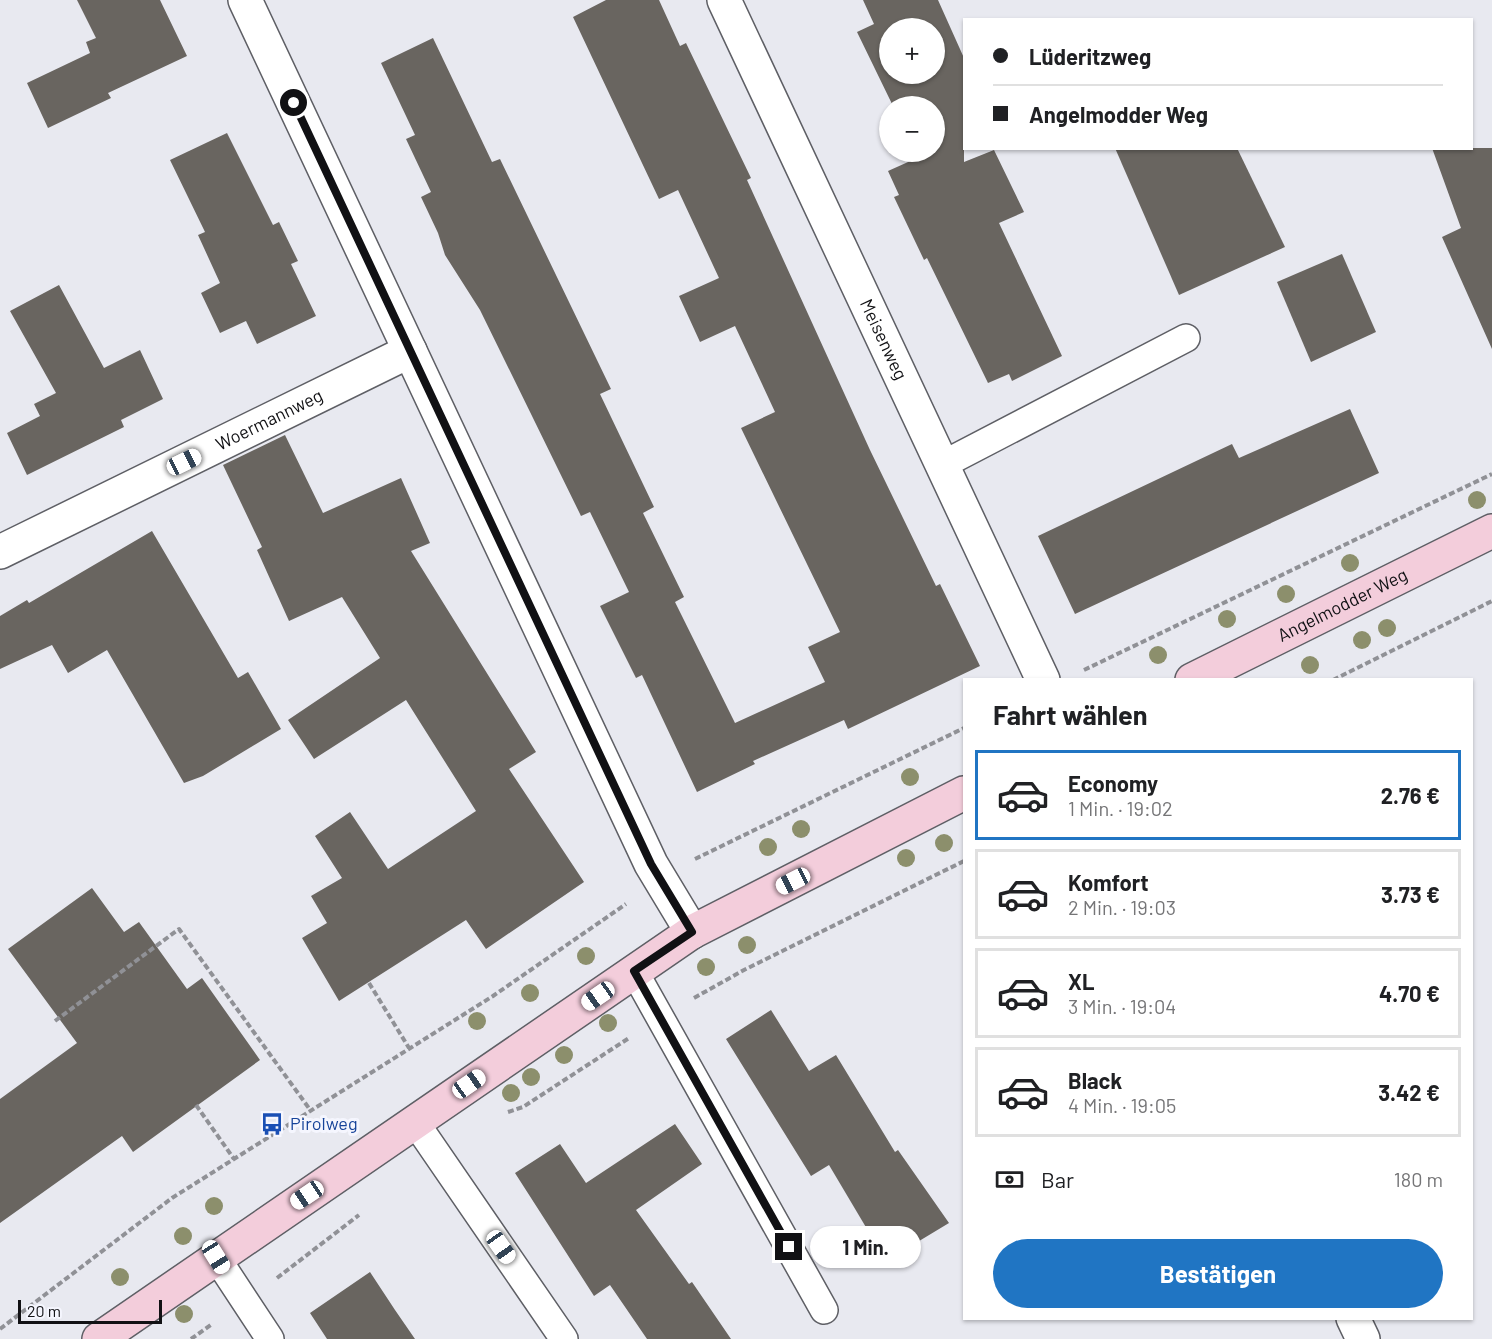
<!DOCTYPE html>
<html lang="de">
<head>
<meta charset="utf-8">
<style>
  :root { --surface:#fff; --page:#f6f6f6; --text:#202124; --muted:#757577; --line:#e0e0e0; --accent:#2075c3 }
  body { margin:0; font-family:Barlow,sans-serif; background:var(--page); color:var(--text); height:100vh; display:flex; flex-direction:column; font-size:22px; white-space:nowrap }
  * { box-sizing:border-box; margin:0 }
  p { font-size:20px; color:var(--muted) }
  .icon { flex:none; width:33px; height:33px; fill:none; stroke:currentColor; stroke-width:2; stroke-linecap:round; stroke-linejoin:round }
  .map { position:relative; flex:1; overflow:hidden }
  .side { position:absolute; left:963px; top:678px; width:510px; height:642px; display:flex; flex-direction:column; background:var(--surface); border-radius:0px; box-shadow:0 2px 4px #0004 }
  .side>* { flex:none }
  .banner { position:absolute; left:963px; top:18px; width:510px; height:132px; border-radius:0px; box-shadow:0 2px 4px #0004; display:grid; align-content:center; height:132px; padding:0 30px; background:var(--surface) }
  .controls { position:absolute; left:879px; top:18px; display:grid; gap:12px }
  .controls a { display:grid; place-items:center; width:66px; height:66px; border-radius:50%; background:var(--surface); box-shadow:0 2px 4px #0004; font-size:30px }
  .scale { position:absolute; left:18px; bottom:15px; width:144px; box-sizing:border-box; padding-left:6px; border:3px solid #111114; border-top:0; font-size:16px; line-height:21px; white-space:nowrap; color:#111114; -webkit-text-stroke:4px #f5f6fe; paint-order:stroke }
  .end { position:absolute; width:27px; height:27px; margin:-14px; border:8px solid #111114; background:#fff; box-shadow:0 0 0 3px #fff }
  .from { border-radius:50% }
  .bubble { position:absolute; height:42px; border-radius:21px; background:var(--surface); box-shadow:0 2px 4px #0004; font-size:20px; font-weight:700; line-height:42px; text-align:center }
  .car { position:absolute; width:18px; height:36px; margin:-18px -9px; border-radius:8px; box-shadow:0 0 4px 2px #0007; background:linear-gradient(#fff 24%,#345 0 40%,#fff 0 76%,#345 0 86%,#fff 0) }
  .banner b { display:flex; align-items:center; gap:21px; height:57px; font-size:22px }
  .banner b+b { border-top:2px solid var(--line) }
  .banner i { width:15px; height:15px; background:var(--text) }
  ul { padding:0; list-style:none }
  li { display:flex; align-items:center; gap:18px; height:90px; margin:0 12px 9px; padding:0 18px; border:3px solid var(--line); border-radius:0px }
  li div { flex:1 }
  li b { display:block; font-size:22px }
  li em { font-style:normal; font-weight:700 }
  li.current { border-color:var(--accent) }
  li>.icon { width:54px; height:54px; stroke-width:1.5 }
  h2 { padding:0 30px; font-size:27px; line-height:72px }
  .pay { display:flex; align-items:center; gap:15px; height:66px; padding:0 30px; font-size:22px }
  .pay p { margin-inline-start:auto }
  .cta { display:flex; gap:12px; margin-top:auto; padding:12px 30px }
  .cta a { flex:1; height:69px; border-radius:36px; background:var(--accent); color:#fff; font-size:24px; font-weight:700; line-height:69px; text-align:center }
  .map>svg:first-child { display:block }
  .building { fill:#696560; fill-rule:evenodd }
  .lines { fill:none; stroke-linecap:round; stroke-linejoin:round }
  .lane-casing { stroke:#5e5f65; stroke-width:30 }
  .street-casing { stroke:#5e5f65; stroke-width:36 }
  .secondary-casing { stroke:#5e5f65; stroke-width:36 }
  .path { stroke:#909196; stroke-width:4; stroke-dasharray:6 3; stroke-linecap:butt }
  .lane { stroke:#fff; stroke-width:27 }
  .street { stroke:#fff; stroke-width:33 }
  .secondary { stroke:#f3cddb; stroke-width:33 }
  .tree { fill:#8c8f6c }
  .route { stroke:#111114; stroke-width:8 }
  .labels { text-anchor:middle; stroke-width:6; stroke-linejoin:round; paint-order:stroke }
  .street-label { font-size:18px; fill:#111114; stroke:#f5f6fe }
  .transit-label { font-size:18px; fill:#164399; stroke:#f5f6fe; text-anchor:start }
</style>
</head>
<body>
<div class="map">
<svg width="1492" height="1339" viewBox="0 0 1492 1339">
  <rect width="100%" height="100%" fill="#e8e9f0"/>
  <!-- building -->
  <g class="building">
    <path d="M 77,0 L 160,0 L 187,56 L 108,93 L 111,98 L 48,128 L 27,83 L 90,53 L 86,42 L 96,38 Z"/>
    <path d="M 606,0 L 659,0 L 680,46 L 686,43 L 751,178 L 747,180 L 870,450 L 936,586 L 940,584 L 980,666 L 848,729 L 844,720 L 753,761 L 755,764 L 697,792 L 642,675 L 636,678 L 600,606 L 629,592 L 590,512 L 581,516 L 480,310 L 445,255 L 438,233 L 421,197 L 431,192 L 406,139 L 415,135 L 381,63 L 433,38 L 492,162 L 500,159 L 611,389 L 600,394 L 654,507 L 643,513 L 684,597 L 675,602 L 735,723 L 825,682 L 808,647 L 840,632 L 741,428 L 775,412 L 735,326 L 700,342 L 679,296 L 719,278 L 678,190 L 659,199 L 573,17 Z"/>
    <path d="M 863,0 L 938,0 L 964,58 L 964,162 L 994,150 L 1024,212 L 999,223 L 1062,356 L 1012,381 L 1009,374 L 988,383 L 927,258 L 924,260 L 894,197 L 899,195 L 888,171 L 917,158 L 914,152 L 934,152 L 934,106 L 893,106 L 857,32 L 874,24 ZM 890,28 L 934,28 L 934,74 L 890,74 Z"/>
    <path d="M 227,133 L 273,225 L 279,222 L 298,261 L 291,264 L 316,316 L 257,344 L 246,321 L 220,333 L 201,293 L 220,283 L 198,235 L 205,232 L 170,160 Z"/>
    <path d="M 1115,148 L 1237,148 L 1285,247 L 1179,295 Z"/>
    <path d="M 1432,148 L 1492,148 L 1492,349 L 1442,237 L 1461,228 Z"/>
    <path d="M 1342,254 L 1376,332 L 1311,362 L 1277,282 Z"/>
    <path d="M 59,285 L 104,368 L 140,350 L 163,399 L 121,420 L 124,427 L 27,475 L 7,433 L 40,416 L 34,404 L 56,393 L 10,311 Z"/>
    <path d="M 1350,409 L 1379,473 L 1075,614 L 1038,536 L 1232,444 L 1239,458 Z"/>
    <path d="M 285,435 L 323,513 L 401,478 L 430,543 L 411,551 L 536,752 L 509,769 L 584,882 L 486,949 L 466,920 L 339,1001 L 302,938 L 327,923 L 311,896 L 342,878 L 315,836 L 350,812 L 388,869 L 476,811 L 406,700 L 314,759 L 288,720 L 380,658 L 342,597 L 289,621 L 257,550 L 262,547 L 223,465 Z"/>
    <path d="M 152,531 L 238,678 L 248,672 L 281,729 L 203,776 L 184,783 L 107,650 L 68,673 L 52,645 L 0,669 L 0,616 L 27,600 L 29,603 Z"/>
    <path d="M 92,888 L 124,932 L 139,922 L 187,989 L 202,978 L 260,1060 L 133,1152 L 122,1136 L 0,1223 L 0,1099 L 77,1043 L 8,949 Z"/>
    <path d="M 771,1010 L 809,1071 L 836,1055 L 895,1152 L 898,1150 L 949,1223 L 886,1261 L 829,1165 L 811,1176 L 726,1039 Z"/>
    <path d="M 675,1124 L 702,1164 L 636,1210 L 689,1284 L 692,1282 L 731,1339 L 647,1339 L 610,1285 L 594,1296 L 515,1173 L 560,1144 L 586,1183 Z"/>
    <path d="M 370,1272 L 395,1310 L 415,1339 L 327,1339 L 310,1313 Z"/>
  </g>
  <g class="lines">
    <!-- lane casing -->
    <g class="lane-casing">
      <g id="lane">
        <path d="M 942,465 L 1186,338"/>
        <path d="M 634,971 L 824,1310"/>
        <path d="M 415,1122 L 564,1339"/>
        <path d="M 216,1257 L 270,1339"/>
      </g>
    </g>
    <!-- street casing -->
    <g class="street-casing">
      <g id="street">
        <path d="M 245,0 L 651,864 L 692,932"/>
        <path id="s1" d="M 724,0 L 1043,680"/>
        <path id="s2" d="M 0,552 L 410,351"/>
        <path d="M 1353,1318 L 1363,1339"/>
      </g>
    </g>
    <!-- secondary casing -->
    <g class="secondary-casing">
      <g id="secondary">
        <path id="s3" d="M 1192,680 L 1492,531"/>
        <path d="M 99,1339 L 692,932 L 964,793"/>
      </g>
    </g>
    <!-- path -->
    <g class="path">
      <path d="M 1084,670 L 1492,474"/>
      <path d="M 1333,680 L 1492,601"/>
      <path d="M 695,859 L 964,728"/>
      <path d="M 369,983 L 409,1048"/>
      <path d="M 694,998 L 744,970 L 964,861"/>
      <path d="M 55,1021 L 179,929 L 311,1111"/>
      <path d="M 196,1105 L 234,1159"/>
      <path d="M 508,1112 L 523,1107 L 629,1038"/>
      <path d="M 277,1278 L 359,1215"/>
      <path d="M 0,1329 L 172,1198 L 493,996 L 626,904"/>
      <path d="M 191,1339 L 212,1324"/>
    </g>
    <!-- lane -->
    <use href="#lane" class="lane"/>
    <!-- street -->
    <use href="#street" class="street"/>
    <!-- secondary -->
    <use href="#secondary" class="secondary"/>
  </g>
  <!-- trees -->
  <g class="tree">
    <circle cx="1477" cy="500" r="9"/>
    <circle cx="1350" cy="563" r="9"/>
    <circle cx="1286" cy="594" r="9"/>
    <circle cx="1227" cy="619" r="9"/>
    <circle cx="1387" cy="628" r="9"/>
    <circle cx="1362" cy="640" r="9"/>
    <circle cx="1158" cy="655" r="9"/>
    <circle cx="1310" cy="665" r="9"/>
    <circle cx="910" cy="777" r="9"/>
    <circle cx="801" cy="829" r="9"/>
    <circle cx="944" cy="843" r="9"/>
    <circle cx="768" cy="847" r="9"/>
    <circle cx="906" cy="858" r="9"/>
    <circle cx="747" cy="945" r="9"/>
    <circle cx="586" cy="956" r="9"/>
    <circle cx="706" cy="967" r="9"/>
    <circle cx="530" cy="993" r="9"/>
    <circle cx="477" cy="1021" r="9"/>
    <circle cx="608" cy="1023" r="9"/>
    <circle cx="564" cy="1055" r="9"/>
    <circle cx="531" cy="1077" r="9"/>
    <circle cx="511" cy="1093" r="9"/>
    <circle cx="214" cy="1206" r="9"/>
    <circle cx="183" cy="1236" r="9"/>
    <circle cx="120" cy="1277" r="9"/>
    <circle cx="184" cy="1314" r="9"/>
  </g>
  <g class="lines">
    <!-- route -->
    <path class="route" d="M 294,103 L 651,864 L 692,932 L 634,971 L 789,1247"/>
  </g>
  <!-- icons -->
  <defs>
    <g id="bus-bare" transform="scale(1.8)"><path d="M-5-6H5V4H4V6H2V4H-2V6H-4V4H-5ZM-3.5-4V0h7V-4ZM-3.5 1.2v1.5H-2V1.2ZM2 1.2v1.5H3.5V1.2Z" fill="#1a4fb4" stroke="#f5f6fe" stroke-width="2.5" paint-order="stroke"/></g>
  </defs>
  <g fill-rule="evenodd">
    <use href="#bus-bare" x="272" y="1124"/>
  </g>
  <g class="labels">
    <!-- street labels -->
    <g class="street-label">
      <text dy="6" stroke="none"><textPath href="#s1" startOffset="375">Meisenweg</textPath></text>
      <text dy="6" stroke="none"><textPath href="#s2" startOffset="300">Woermannweg</textPath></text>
      <text dy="6" stroke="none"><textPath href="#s3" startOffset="168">Angelmodder Weg</textPath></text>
    </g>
    <!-- transit labels -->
    <g class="transit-label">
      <text x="290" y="1130">Pirolweg</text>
    </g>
  </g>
</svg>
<div class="controls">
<a>+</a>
<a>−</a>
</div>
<div class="scale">20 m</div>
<i class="end from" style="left:294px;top:103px"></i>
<i class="end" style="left:789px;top:1247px"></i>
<div class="bubble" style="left:810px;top:1226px;width:111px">1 Min.</div>
<i class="car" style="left:184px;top:462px;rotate:64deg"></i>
<i class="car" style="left:793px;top:881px;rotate:243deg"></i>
<i class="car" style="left:598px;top:996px;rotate:235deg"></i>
<i class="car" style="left:469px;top:1084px;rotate:55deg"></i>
<i class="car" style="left:307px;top:1195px;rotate:236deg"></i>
<i class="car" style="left:501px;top:1247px;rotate:145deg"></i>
<i class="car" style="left:216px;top:1257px;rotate:148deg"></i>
<div class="banner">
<b><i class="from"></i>Lüderitzweg</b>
<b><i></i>Angelmodder Weg</b>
</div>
<section class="side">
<h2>Fahrt wählen</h2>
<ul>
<li class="current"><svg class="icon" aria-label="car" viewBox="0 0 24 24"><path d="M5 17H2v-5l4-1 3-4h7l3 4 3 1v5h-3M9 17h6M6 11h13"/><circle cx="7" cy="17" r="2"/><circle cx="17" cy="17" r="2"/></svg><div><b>Economy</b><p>1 Min. · 19:02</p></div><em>2.76 €</em></li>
<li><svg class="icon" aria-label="car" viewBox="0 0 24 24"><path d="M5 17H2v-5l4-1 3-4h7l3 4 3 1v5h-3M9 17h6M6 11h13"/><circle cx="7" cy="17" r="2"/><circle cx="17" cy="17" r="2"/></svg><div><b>Komfort</b><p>2 Min. · 19:03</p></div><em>3.73 €</em></li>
<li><svg class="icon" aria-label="car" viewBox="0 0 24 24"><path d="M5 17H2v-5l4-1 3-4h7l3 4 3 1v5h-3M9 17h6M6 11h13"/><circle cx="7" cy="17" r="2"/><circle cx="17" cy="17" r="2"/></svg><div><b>XL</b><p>3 Min. · 19:04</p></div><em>4.70 €</em></li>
<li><svg class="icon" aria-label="car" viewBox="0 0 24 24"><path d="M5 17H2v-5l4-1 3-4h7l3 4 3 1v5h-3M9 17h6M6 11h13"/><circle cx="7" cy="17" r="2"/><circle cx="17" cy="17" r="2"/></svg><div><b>Black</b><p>4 Min. · 19:05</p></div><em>3.42 €</em></li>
</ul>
<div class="pay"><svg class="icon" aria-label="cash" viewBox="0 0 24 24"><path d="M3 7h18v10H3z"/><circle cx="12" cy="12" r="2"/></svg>Bar<p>180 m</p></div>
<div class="cta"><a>Bestätigen</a></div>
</section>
</div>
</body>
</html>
